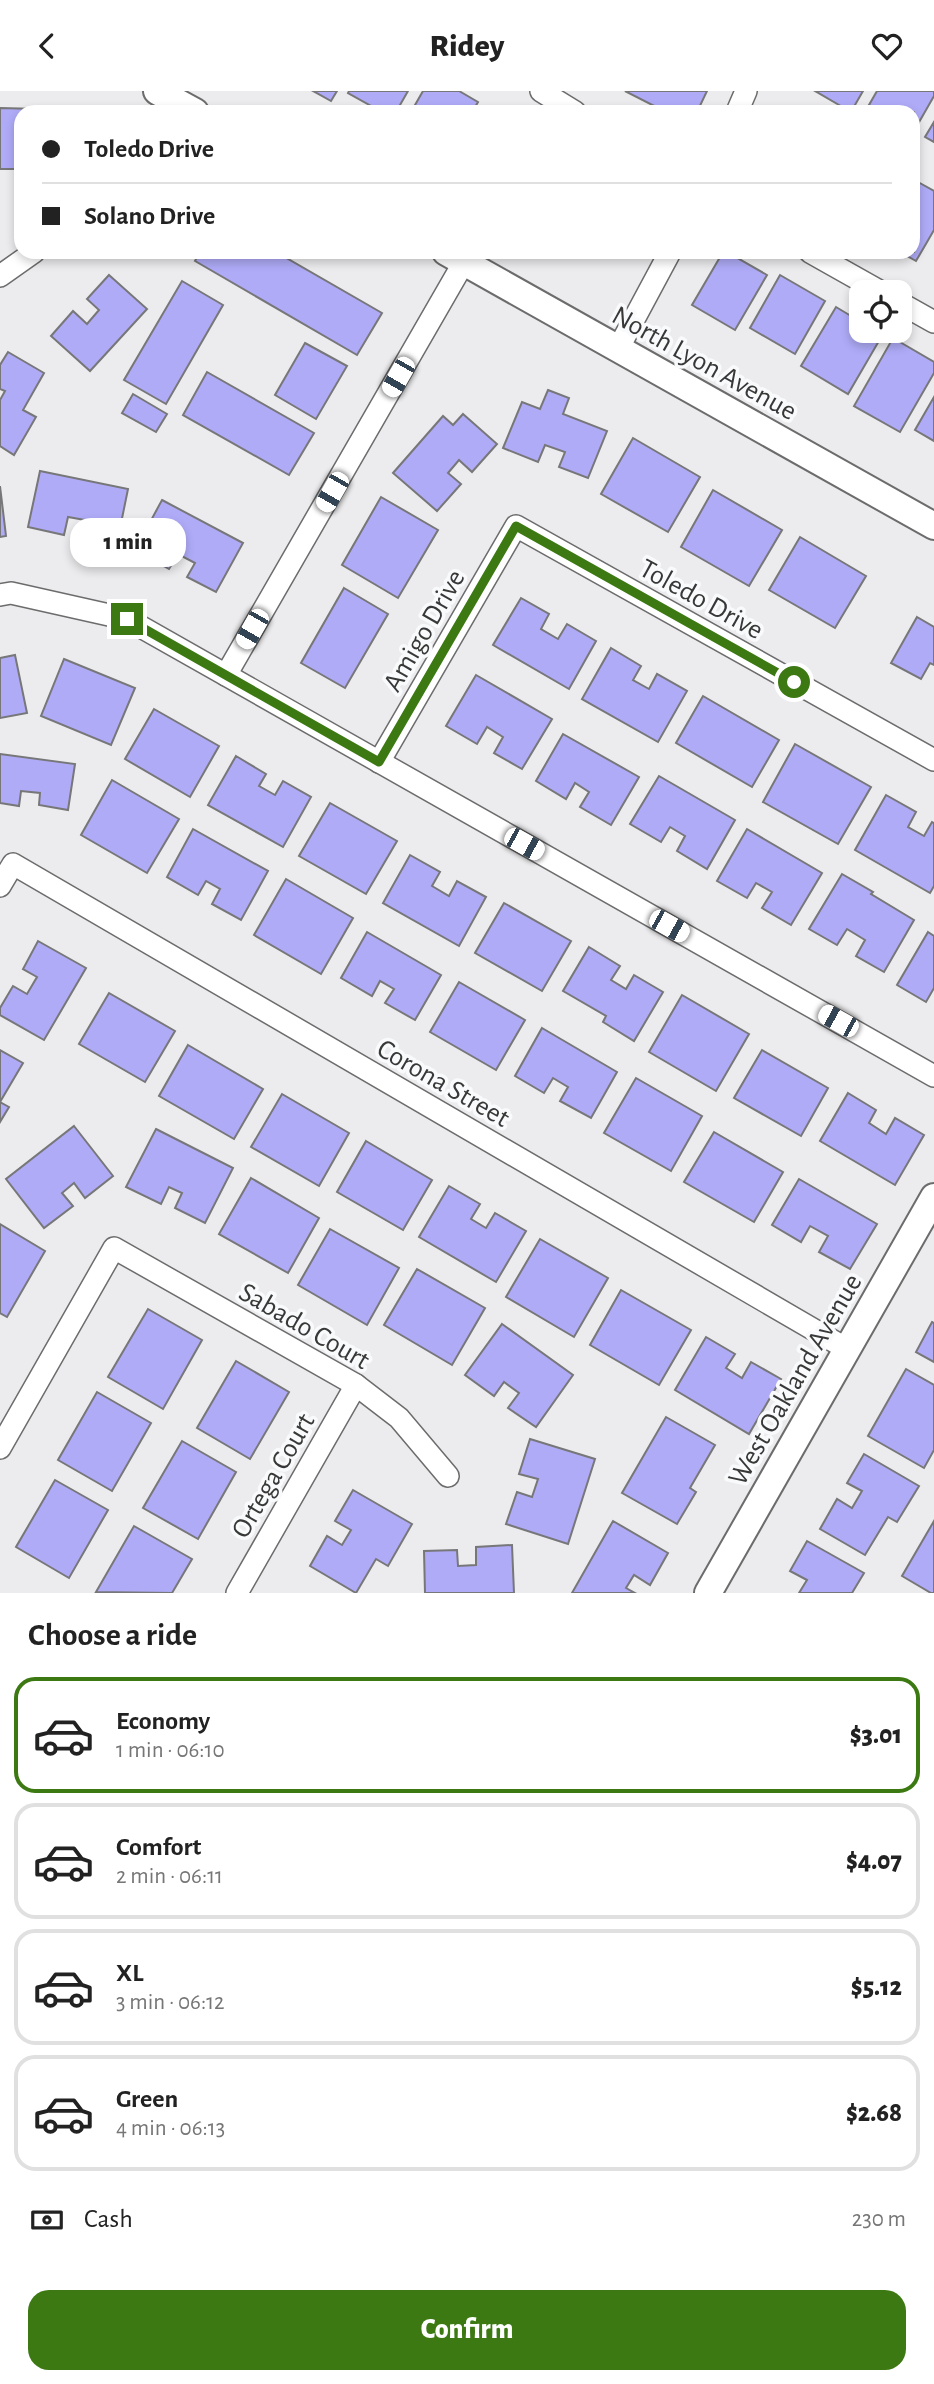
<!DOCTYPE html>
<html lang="en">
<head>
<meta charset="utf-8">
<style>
  :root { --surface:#fff; --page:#f2f2f2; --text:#222; --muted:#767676; --line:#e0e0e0; --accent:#3c7913 }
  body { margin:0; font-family:"Alegreya Sans",sans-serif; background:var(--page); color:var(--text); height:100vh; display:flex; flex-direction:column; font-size:26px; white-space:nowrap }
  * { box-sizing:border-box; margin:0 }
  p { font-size:23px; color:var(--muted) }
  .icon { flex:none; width:38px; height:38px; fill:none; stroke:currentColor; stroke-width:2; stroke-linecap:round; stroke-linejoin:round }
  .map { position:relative; height:1502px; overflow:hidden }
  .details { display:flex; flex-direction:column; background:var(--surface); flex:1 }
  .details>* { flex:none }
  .banner { position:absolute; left:14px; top:14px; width:906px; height:154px; border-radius:21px; box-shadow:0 4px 10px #0003; display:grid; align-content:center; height:154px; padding:0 28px; background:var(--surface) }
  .tools { position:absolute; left:849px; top:189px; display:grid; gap:14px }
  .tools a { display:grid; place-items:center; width:63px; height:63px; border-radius:14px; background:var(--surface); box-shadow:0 4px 10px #0003; font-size:35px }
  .end { position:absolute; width:32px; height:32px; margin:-16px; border:9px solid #3c7913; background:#fff; box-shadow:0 0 0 4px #fff }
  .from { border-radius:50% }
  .bubble { position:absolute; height:49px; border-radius:21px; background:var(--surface); box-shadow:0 4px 10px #0003; font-size:23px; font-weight:800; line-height:49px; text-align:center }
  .car { position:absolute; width:21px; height:42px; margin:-21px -10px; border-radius:9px; box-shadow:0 0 5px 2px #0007; background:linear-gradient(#fff 24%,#345 0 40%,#fff 0 76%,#345 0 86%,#fff 0) }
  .banner b { display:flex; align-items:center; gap:24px; height:66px; font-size:26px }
  .banner b+b { border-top:2px solid var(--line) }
  .banner i { width:18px; height:18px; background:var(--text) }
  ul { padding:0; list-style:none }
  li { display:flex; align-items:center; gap:21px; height:116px; margin:0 14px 10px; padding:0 14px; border:4px solid var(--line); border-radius:21px }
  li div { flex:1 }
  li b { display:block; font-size:26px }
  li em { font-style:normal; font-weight:800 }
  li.current { border-color:var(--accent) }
  li>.icon { width:63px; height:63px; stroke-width:1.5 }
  h2 { padding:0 28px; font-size:32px; line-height:84px }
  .pay { display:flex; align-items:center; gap:18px; height:77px; padding:0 28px; font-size:26px }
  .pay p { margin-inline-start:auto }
  .action { display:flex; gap:14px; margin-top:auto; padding:14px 28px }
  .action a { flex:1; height:80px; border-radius:21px; background:var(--accent); color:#fff; font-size:28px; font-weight:800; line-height:80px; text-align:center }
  header { display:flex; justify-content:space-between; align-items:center; height:91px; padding:0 28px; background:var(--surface); font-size:32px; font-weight:800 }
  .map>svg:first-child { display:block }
  .building { fill:#afabf7; stroke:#777779; stroke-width:2 }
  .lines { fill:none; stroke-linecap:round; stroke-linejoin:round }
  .minor-casing { stroke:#6c6c6d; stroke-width:24 }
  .tertiary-casing { stroke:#6c6c6d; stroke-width:30 }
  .minor { stroke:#fff; stroke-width:21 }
  .tertiary { stroke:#fff; stroke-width:26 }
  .route { stroke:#3c7913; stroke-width:9 }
  .labels { text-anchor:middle; stroke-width:7; stroke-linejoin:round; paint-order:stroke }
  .street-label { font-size:28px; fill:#383838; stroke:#f9fafb }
</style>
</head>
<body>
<header><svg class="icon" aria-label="back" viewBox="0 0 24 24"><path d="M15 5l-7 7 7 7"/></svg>Ridey<svg class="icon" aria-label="heart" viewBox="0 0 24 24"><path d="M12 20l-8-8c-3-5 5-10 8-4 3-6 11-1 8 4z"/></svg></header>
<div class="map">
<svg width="934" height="1502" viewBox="0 0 934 1502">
  <rect width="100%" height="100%" fill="#ececee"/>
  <!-- building -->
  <g class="building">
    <path d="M 313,0 L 337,0 L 331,10 Z"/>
    <path d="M 349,0 L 408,0 L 396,21 L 382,21 L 348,2 Z"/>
    <path d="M 423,0 L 459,0 L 478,11 L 472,21 L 411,21 Z"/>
    <path d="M 625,0 L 707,0 L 697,21 L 666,21 Z"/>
    <path d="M 815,0 L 863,0 L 851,21 Z"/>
    <path d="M 877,0 L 934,0 L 934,5 L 914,40 L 914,21 L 881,21 L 869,14 Z"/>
    <path d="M 0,17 L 78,19 L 78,21 L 21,21 L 21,78 L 0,78 Z"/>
    <path d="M 934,31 L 934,51 L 925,46 Z"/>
    <path d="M 918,91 L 934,100 L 934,139 L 916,170 L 900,161 L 914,161 L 914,100 Z"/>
    <path d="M 200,161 L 276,161 L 382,222 L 357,264 L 195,170 Z"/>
    <path d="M 723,161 L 727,161 L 767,184 L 735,239 L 692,214 Z"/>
    <path d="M 109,184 L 147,218 L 90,280 L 51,245 L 73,220 L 87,233 L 99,219 L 87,208 Z"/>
    <path d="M 780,184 L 825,210 L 795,263 L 750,237 Z"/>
    <path d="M 182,190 L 223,214 L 166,313 L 124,289 Z"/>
    <path d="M 836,216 L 861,231 L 861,240 L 877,240 L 883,243 L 848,303 L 801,275 Z"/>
    <path d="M 893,247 L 934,271 L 934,282 L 900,341 L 854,315 Z"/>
    <path d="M 305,252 L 347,275 L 316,328 L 275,304 Z"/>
    <path d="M 8,261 L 44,282 L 23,319 L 36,326 L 14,364 L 0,355 L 0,309 L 5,300 L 0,298 L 0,274 Z"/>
    <path d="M 207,281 L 314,342 L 289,384 L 183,324 Z"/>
    <path d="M 548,299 L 569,307 L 563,323 L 607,340 L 588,387 L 559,376 L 565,361 L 545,354 L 538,371 L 503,357 L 522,311 L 540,318 Z"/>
    <path d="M 133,303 L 167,323 L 156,341 L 122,322 Z"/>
    <path d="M 934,306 L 934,350 L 915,339 Z"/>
    <path d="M 463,323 L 497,353 L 472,381 L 459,369 L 448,382 L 461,393 L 437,420 L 393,382 L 443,325 L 453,334 Z"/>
    <path d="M 633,347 L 700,386 L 668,441 L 601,403 Z"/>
    <path d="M 40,380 L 128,398 L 117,452 L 81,444 L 85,429 L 68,426 L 64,444 L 28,436 Z"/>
    <path d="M 0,395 L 6,445 L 0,446 Z"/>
    <path d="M 713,399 L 782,439 L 749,495 L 681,456 Z"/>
    <path d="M 381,406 L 438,439 L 398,507 L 342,474 Z"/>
    <path d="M 162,409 L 243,452 L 216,501 L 187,486 L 195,472 L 178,463 L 169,478 L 135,459 Z"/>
    <path d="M 800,446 L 866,485 L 835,537 L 769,499 Z"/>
    <path d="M 344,497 L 388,523 L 345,597 L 301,572 Z"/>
    <path d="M 521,507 L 549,523 L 541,538 L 558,548 L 567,533 L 596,550 L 569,598 L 493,554 Z"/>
    <path d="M 917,526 L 934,536 L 934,574 L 930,572 L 921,588 L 891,572 Z"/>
    <path d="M 611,557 L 641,575 L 633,589 L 649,598 L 657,583 L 687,600 L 658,651 L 582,608 Z"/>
    <path d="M 15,564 L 27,622 L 0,627 L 0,567 Z"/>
    <path d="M 64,568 L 135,597 L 111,654 L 41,625 Z"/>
    <path d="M 476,584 L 552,628 L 522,678 L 494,662 L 503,646 L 487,636 L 477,653 L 446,635 Z"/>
    <path d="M 703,605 L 779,649 L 752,696 L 676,652 Z"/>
    <path d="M 154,618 L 219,655 L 190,706 L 125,668 Z"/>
    <path d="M 563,643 L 639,686 L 611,734 L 580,716 L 589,701 L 575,692 L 566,708 L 536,690 Z"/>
    <path d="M 795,653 L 871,696 L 838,753 L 763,711 Z"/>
    <path d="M 0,663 L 75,673 L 68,719 L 39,714 L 40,702 L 21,700 L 19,715 L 0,712 Z"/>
    <path d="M 236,665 L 266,683 L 259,695 L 275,704 L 283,690 L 311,706 L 283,756 L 208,714 Z"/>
    <path d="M 659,685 L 735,729 L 707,778 L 677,760 L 685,745 L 670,736 L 661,751 L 630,733 Z"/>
    <path d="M 112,689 L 179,728 L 147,782 L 81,744 Z"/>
    <path d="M 886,704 L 916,721 L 908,736 L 924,745 L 932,731 L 934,732 L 934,795 L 930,802 L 855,759 Z"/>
    <path d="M 330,712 L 397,750 L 366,803 L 299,765 Z"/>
    <path d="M 193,738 L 268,780 L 241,829 L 212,813 L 220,798 L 206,790 L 198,804 L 167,786 Z"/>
    <path d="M 747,738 L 822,782 L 791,834 L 762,817 L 772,801 L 756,792 L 747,807 L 717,790 Z"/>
    <path d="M 410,764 L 440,781 L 432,795 L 449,805 L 457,790 L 486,806 L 459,855 L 383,812 Z"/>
    <path d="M 842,783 L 873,801 L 871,803 L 914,829 L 884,881 L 856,865 L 865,849 L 847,838 L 837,854 L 809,838 Z"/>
    <path d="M 286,788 L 353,827 L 321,883 L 254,844 Z"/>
    <path d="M 504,812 L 571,850 L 542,900 L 475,862 Z"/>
    <path d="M 367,841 L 441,884 L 415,929 L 385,912 L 394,898 L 380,890 L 372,905 L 341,887 Z"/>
    <path d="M 928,841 L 934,845 L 934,897 L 926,911 L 897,894 Z"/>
    <path d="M 38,850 L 86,877 L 44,949 L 0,924 L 0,917 L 13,895 L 27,903 L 37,886 L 23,878 Z"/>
    <path d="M 589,856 L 620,875 L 611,889 L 626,898 L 634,884 L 663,901 L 634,950 L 603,931 L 606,925 L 563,900 Z"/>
    <path d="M 459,891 L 525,929 L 496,979 L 430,941 Z"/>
    <path d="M 109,902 L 175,940 L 145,991 L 79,953 Z"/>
    <path d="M 682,904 L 749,943 L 716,1000 L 649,961 Z"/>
    <path d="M 542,937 L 617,981 L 591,1027 L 560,1010 L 568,996 L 553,987 L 544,1002 L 515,985 Z"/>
    <path d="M 188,954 L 263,998 L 234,1048 L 159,1005 Z"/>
    <path d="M 0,959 L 23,972 L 0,1011 Z"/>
    <path d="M 762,959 L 828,997 L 801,1045 L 734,1007 Z"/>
    <path d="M 636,987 L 702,1025 L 671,1080 L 604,1042 Z"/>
    <path d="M 848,1002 L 876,1019 L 869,1032 L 886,1043 L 895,1027 L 924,1044 L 895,1094 L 820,1050 Z"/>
    <path d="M 282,1003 L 349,1042 L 319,1095 L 251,1056 Z"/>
    <path d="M 0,1011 L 9,1016 L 0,1031 Z"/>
    <path d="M 74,1035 L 113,1085 L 85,1107 L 74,1092 L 62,1102 L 73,1115 L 44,1137 L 6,1088 Z"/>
    <path d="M 156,1038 L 233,1077 L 205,1132 L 175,1117 L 182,1102 L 169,1096 L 161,1113 L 126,1096 Z"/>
    <path d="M 714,1041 L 783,1081 L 754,1131 L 684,1091 Z"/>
    <path d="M 366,1050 L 432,1089 L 403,1139 L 337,1101 Z"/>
    <path d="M 251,1087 L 319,1127 L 288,1182 L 219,1143 Z"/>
    <path d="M 799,1088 L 877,1133 L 850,1178 L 819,1161 L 828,1145 L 810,1135 L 801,1151 L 772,1134 Z"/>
    <path d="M 449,1095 L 480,1113 L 471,1128 L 486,1137 L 495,1122 L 526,1140 L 496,1191 L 419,1146 Z"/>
    <path d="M 0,1133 L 45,1160 L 7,1226 L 0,1222 Z"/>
    <path d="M 330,1138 L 399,1177 L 367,1234 L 298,1194 Z"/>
    <path d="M 540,1148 L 608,1187 L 574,1246 L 506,1206 Z"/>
    <path d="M 417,1178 L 485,1217 L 452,1274 L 384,1234 Z"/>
    <path d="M 621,1199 L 691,1239 L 659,1294 L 590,1254 Z"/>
    <path d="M 148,1218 L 202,1249 L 163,1318 L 108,1286 Z"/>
    <path d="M 932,1231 L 934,1232 L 934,1271 L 916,1261 Z"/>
    <path d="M 502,1233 L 573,1284 L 536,1336 L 508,1317 L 519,1302 L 504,1291 L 494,1305 L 465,1284 Z"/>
    <path d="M 706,1246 L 735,1263 L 726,1277 L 742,1287 L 751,1271 L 781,1288 L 749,1343 L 675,1299 Z"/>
    <path d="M 236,1270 L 289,1301 L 250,1368 L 197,1337 Z"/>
    <path d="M 906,1278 L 934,1294 L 934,1359 L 924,1377 L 868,1345 Z"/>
    <path d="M 97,1301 L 151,1332 L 112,1400 L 58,1369 Z"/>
    <path d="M 666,1326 L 715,1354 L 690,1397 L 696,1401 L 677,1433 L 622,1402 Z"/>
    <path d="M 530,1348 L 595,1368 L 568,1453 L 506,1433 L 517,1401 L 532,1406 L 538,1388 L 519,1383 Z"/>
    <path d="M 182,1350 L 236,1381 L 198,1448 L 143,1417 Z"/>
    <path d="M 864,1363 L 919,1395 L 897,1431 L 888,1426 L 865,1464 L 820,1438 L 837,1408 L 852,1417 L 862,1400 L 847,1392 Z"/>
    <path d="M 55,1389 L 108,1419 L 69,1487 L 16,1456 Z"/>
    <path d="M 353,1399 L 412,1433 L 388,1475 L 376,1468 L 356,1502 L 310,1475 L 327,1445 L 342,1454 L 351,1439 L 335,1430 Z"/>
    <path d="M 613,1430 L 668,1462 L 650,1494 L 634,1484 L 626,1497 L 635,1502 L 572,1502 Z"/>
    <path d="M 934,1430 L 934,1502 L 931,1502 L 902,1485 Z"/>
    <path d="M 134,1435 L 192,1468 L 172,1502 L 96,1501 Z"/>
    <path d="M 807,1450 L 864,1482 L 852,1502 L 799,1502 L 807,1489 L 790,1480 Z"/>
    <path d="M 512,1454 L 514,1502 L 425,1502 L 424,1460 L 457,1459 L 458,1475 L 476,1474 L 476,1456 Z"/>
  </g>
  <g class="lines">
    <!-- minor casing -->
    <g class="minor-casing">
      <g id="minor">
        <path d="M 541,0 L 575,21"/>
        <path d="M 737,21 L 746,0"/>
        <path d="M 810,161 L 881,201"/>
        <path d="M 0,185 L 34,161"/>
        <path d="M 900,212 L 934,231"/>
        <path d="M 618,258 L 670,161"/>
        <path d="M 0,504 L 11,502 L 127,528 L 934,985"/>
        <path d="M 226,584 L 464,171"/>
        <path d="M 379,671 L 516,435 L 934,669"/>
        <path d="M 0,795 L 13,773 L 847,1258"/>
        <path d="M 0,1357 L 114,1157 L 356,1294 L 399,1327 L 448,1385"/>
        <path d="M 237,1502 L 356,1294"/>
      </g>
    </g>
    <!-- tertiary casing -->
    <g class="tertiary-casing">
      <g id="tertiary">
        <path d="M 157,0 L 195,21"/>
        <path d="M 446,161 L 934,435"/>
        <path d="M 708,1502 L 934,1106"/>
      </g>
    </g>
    <!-- minor -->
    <use href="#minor" class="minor"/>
    <!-- tertiary -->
    <use href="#tertiary" class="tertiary"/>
  </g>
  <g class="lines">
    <!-- route -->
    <path class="route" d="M 127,528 L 379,671 L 516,435 L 794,591"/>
  </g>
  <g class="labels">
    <!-- street labels -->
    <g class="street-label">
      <text transform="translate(705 271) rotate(29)" y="10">North Lyon Avenue</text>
      <text transform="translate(702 507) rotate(29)" y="10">Toledo Drive</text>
      <text transform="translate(423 539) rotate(-60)" y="10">Amigo Drive</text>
      <text transform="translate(444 991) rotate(30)" y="10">Corona Street</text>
      <text transform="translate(305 1234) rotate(30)" y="10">Sabado Court</text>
      <text transform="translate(794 1288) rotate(-60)" y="10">West Oakland Avenue</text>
      <text transform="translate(272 1384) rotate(-60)" y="10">Ortega Court</text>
    </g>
  </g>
</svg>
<div class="tools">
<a><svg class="icon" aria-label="locate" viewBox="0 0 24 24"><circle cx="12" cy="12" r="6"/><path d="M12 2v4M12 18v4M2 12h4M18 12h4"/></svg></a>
</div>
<i class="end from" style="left:794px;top:591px"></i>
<i class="end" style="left:127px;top:528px"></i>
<div class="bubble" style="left:70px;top:427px;width:116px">1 min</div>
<i class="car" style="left:398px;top:286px;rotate:210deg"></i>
<i class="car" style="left:332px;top:401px;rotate:210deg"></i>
<i class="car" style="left:252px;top:538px;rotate:210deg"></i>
<i class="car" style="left:524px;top:753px;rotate:119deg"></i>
<i class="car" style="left:669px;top:835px;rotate:119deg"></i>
<i class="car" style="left:838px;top:930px;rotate:299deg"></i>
<div class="banner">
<b><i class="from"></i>Toledo Drive</b>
<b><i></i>Solano Drive</b>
</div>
</div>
<section class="details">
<h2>Choose a ride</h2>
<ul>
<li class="current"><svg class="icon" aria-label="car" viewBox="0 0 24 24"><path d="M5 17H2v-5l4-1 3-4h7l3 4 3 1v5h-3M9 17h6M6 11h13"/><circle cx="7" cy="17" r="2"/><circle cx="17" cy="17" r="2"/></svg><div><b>Economy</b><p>1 min · 06:10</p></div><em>$3.01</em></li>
<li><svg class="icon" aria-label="car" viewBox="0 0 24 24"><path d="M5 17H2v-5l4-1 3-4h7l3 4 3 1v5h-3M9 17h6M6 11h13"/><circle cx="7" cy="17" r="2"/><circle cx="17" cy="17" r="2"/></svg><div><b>Comfort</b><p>2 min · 06:11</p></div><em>$4.07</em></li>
<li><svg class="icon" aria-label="car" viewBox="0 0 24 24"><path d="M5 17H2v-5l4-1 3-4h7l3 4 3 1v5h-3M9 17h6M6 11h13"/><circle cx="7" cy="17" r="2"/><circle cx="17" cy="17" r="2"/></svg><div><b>XL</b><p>3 min · 06:12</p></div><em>$5.12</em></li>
<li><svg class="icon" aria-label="car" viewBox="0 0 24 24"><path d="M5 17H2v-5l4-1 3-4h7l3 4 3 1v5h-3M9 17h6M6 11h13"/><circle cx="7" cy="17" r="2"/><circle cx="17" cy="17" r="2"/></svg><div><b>Green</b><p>4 min · 06:13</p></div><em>$2.68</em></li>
</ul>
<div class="pay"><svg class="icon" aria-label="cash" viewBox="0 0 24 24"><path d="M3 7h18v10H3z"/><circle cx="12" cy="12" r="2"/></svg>Cash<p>230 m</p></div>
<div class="action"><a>Confirm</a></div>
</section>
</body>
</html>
